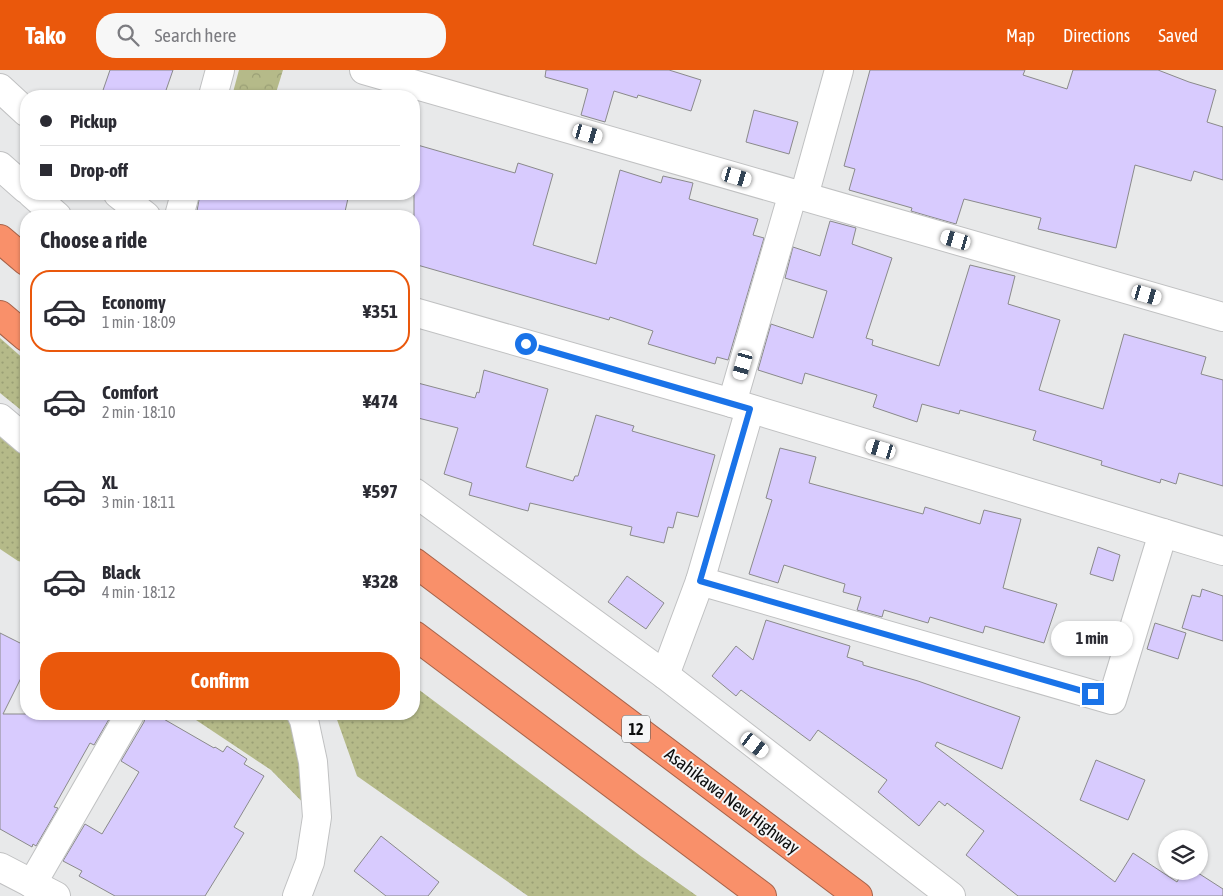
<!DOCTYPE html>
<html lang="en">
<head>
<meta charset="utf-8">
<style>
  :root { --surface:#fff; --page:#f7f7f7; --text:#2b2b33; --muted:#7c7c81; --line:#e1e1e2; --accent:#ea580c }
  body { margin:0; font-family:"Asap Condensed",sans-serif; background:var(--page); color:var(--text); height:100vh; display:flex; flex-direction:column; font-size:19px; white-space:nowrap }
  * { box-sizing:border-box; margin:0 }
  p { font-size:16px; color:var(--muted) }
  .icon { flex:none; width:28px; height:28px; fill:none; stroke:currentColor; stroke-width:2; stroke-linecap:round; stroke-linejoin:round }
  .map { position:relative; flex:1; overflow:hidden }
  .details { position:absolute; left:20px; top:140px; width:400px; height:510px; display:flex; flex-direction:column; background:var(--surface); border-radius:20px; box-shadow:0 1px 4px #0004 }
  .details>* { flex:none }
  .hud { position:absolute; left:20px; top:20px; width:400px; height:110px; border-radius:20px; box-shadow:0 1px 4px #0004; display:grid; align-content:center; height:110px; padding:0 20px; background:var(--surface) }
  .controls { position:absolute; left:1158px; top:760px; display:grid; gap:10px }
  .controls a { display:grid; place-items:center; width:50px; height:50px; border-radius:50%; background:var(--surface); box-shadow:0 1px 4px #0004; font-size:25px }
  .end { position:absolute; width:22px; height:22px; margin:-11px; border:6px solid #1a73e8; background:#fff; box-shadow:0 0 0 2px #fff }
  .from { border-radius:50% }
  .bubble { position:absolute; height:35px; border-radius:18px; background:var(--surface); box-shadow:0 1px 4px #0004; font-size:16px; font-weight:700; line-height:35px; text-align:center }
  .car { position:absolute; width:15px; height:30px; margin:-15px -8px; border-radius:6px; box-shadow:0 0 4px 1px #0007; background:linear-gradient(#fff 24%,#345 0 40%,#fff 0 76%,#345 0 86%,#fff 0) }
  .hud b { display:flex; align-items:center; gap:18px; height:48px; font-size:19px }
  .hud b+b { border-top:1px solid var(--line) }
  .hud i { width:12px; height:12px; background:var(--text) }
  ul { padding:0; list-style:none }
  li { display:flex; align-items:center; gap:15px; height:82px; margin:0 10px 8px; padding:0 10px; border:2px solid transparent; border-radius:20px }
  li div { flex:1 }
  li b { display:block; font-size:19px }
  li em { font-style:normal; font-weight:700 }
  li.selected { border-color:var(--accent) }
  li>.icon { width:45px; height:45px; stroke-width:1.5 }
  h2 { padding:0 20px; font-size:22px; line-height:60px }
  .button { display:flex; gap:10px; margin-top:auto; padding:10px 20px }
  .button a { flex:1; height:58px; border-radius:20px; background:var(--accent); color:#fff; font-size:20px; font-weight:700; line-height:58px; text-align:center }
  header { display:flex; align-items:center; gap:30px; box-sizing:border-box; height:70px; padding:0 25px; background:var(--accent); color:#fff }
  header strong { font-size:24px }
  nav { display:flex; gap:28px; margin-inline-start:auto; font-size:18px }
  .search { width:350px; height:45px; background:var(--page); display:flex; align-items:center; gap:12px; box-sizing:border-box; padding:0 18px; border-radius:20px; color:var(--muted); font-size:19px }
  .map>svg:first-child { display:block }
  .grass { fill:url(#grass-dots) }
  .park { fill:url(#park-crowns) }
  .building { fill:#d8cbfe; stroke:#8a8a8b }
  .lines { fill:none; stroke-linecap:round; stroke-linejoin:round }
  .minor-casing { stroke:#c0c1c2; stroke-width:30 }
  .highway-casing { stroke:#a66249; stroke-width:30 }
  .minor { stroke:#fff; stroke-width:28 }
  .highway { stroke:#f9906a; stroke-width:28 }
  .route { stroke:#1a73e8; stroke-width:6 }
  .labels { text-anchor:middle; stroke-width:4; stroke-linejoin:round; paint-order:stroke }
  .shield { fill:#f5f6f7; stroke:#525353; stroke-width:1 }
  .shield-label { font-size:16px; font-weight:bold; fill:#0c0d0d }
  .street-label { font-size:18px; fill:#0c0d0d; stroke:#f5f6f7 }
</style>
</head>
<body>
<header>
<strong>Tako</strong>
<div class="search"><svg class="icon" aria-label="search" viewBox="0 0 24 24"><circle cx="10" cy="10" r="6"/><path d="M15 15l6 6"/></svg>Search here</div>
<nav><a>Map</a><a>Directions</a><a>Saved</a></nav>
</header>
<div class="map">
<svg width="1223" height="826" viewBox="0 0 1223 826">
  <defs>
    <pattern id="grass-dots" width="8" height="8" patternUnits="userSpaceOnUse" patternTransform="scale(1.25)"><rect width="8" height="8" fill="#b5ba89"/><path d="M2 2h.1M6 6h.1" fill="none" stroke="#9a9f75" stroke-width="1.8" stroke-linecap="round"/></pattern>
    <pattern id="park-crowns" width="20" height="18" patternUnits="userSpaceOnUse" patternTransform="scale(1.25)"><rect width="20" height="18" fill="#b5ba89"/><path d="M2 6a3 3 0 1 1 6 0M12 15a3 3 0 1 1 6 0" fill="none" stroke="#9a9f75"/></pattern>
  </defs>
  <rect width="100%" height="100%" fill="#e8e9ea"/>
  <!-- grass -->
  <g class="grass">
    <path d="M 0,268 L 26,291 L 26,344 L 0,323 Z"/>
    <path d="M 0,358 L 26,378 L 26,493 L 18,491 L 0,479 Z"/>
    <path d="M 414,616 L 642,787 L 697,826 L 528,826 L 357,706 L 335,644 L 414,644 Z"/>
    <path d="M 187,644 L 301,644 L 317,747 L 271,700 Z"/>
  </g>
  <!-- park -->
  <path class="park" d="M 239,0 L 283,0 L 275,26 L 232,26 Z"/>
  <!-- building -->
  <g class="building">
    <path d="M 110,0 L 173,0 L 164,26 L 101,26 Z"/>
    <path d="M 546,0 L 669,0 L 701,10 L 691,41 L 638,25 L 637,28 L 614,21 L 605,52 L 581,45 L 588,19 L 545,7 Z"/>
    <path d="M 870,0 L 1025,0 L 1023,5 L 1067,19 L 1073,0 L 1158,0 L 1189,12 L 1216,20 L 1207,52 L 1223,57 L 1223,110 L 1194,101 L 1191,111 L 1135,95 L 1116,178 L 1038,159 L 1041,148 L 964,129 L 956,154 L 928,146 L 911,141 L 912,138 L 849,120 L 855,99 L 844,96 Z"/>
    <path d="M 754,40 L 798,52 L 789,84 L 746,72 Z"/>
    <path d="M 414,74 L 515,103 L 518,93 L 553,104 L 533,175 L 596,194 L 620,100 L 661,113 L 663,106 L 693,113 L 689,129 L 758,149 L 753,165 L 764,168 L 728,290 L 717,287 L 715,294 L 648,274 L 653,261 L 610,247 L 609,250 L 414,194 Z"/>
    <path d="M 200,124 L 349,124 L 344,146 L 217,146 L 197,141 Z"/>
    <path d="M 830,151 L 856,158 L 852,174 L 892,188 L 866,268 L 873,270 L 872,275 L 939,296 L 970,195 L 1015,206 L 1008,234 L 1060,250 L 1039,320 L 1103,339 L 1124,264 L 1206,287 L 1201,304 L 1223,310 L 1223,416 L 1179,403 L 1176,414 L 1161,409 L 1160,413 L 1101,395 L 1102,391 L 1033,370 L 1036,361 L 960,340 L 959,344 L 922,334 L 917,352 L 873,337 L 877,325 L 805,303 L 802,314 L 758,300 L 771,254 L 813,268 L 827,221 L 785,208 L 793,177 L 820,186 Z"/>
    <path d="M 484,300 L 548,319 L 526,397 L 573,411 L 575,406 L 578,406 L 596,345 L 634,356 L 632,361 L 715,385 L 698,447 L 677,442 L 673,458 L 668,457 L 664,473 L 630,465 L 632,457 L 530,433 L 528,441 L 469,425 L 472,413 L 444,404 L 458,358 L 414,347 L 414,312 L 475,328 L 477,322 L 479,323 Z"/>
    <path d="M 780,378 L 816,387 L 809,413 L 923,444 L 925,437 L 980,454 L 984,440 L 1021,449 L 1003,518 L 1057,534 L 1044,573 L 985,556 L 983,563 L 930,547 L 928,553 L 884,540 L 882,547 L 857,540 L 861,527 L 843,522 L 845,514 L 784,495 L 778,513 L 749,504 L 772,430 L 766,428 Z"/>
    <path d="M 1098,477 L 1120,485 L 1113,511 L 1090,504 Z"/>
    <path d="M 627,506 L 664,533 L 646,559 L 608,532 Z"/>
    <path d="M 1202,519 L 1223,526 L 1223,571 L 1182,558 L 1192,525 L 1200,527 Z"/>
    <path d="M 766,550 L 850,576 L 847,587 L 863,592 L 863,595 L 918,611 L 1020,647 L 1002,699 L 937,672 L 935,676 L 1115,812 L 1133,783 L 1177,812 L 1183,801 L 1195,801 L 1223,819 L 1223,826 L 1018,826 L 966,785 L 984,761 L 947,733 L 945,736 L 939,731 L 919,756 L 878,722 L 887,710 L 818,660 L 810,671 L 741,620 L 736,626 L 712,606 L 736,576 L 753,590 Z"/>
    <path d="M 1155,553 L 1186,563 L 1178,589 L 1147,579 Z"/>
    <path d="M 0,563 L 26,576 L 26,598 L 3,644 L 112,644 L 94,675 L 90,673 L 54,737 L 58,738 L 36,776 L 33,774 L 32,777 L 0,759 Z"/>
    <path d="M 146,644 L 155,644 L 214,678 L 215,677 L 223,682 L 227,676 L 247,689 L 244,694 L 264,706 L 234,757 L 244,763 L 205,826 L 115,826 L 79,806 L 82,801 L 63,791 L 85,754 L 102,764 L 139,702 L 121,691 L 144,652 Z"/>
    <path d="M 1096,690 L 1145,710 L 1128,750 L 1080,730 Z"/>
    <path d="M 381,766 L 439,812 L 428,826 L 386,826 L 354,801 Z"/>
  </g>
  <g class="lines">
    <!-- minor casing -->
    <g class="minor-casing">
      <g id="minor">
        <path d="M 364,0 L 1223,247"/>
        <path d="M 0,18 L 26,42"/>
        <path d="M 213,26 L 220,0"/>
        <path d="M 0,96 L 26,119"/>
        <path d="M 32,124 L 57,146"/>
        <path d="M 118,124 L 146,146"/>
        <path d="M 804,126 L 839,0"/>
        <path d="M 179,146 L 185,124"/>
        <path d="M 414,242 L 732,333 L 1223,481"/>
        <path d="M 732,333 L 793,123"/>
        <path d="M 0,348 L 26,370"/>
        <path d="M 414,422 L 665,605 L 951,826"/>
        <path d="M 700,511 L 1112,630 L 1163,463"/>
        <path d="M 665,605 L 700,511 L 750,339"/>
        <path d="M 0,797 L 56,826"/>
        <path d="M 32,814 L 130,644"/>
        <path d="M 297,826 L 310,792 L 317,747 L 313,692 L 304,650 L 301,644"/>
      </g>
    </g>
    <!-- highway casing -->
    <g class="highway-casing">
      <g id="highway">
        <path d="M 0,169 L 26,191"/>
        <path d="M 0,245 L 26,267"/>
        <path d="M 414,492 L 858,826"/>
        <path d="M 414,565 L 762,826"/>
      </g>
    </g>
    <!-- minor -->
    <use href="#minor" class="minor"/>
    <!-- highway -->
    <use href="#highway" class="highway"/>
  </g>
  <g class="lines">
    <!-- route -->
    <path class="route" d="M 526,274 L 750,339 L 700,511 L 1093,624"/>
  </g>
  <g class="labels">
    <!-- shield labels -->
    <rect class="shield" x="622" y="645.5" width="28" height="27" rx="4"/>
    <g class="shield-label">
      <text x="636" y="665">12</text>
    </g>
    <!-- street labels -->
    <g class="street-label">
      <text transform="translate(732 731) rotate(37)" y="6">Asahikawa New Highway</text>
    </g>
  </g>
</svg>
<div class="controls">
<a><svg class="icon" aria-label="layers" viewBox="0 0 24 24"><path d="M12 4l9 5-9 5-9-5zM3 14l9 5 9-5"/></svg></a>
</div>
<i class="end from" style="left:526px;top:274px"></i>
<i class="end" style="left:1093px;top:624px"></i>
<div class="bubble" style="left:1051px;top:551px;width:82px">1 min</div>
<i class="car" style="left:588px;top:64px;rotate:106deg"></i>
<i class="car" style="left:737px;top:107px;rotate:106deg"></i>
<i class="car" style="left:956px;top:170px;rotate:286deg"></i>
<i class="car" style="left:1147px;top:225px;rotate:106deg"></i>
<i class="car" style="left:743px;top:295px;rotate:196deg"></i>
<i class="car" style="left:881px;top:379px;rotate:287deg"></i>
<i class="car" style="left:755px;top:675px;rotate:128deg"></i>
<div class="hud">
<b><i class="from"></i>Pickup</b>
<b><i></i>Drop-off</b>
</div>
<section class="details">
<h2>Choose a ride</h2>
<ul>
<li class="selected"><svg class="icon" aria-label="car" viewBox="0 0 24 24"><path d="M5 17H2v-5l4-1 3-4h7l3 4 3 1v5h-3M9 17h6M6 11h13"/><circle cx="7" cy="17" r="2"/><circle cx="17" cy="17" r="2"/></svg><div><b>Economy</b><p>1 min · 18:09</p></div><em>¥351</em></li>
<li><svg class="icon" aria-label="car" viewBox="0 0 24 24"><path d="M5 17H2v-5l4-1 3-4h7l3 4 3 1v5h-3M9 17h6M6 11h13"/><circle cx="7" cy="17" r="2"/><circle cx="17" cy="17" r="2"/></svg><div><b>Comfort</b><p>2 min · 18:10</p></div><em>¥474</em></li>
<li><svg class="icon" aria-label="car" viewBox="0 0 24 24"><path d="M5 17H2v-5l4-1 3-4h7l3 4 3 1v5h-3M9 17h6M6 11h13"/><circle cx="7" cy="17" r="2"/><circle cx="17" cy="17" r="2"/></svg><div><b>XL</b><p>3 min · 18:11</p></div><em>¥597</em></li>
<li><svg class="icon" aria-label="car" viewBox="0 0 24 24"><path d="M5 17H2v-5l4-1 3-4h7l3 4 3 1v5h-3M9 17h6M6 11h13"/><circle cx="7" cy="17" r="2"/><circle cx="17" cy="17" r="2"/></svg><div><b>Black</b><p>4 min · 18:12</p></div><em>¥328</em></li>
</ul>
<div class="button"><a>Confirm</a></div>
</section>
</div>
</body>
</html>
